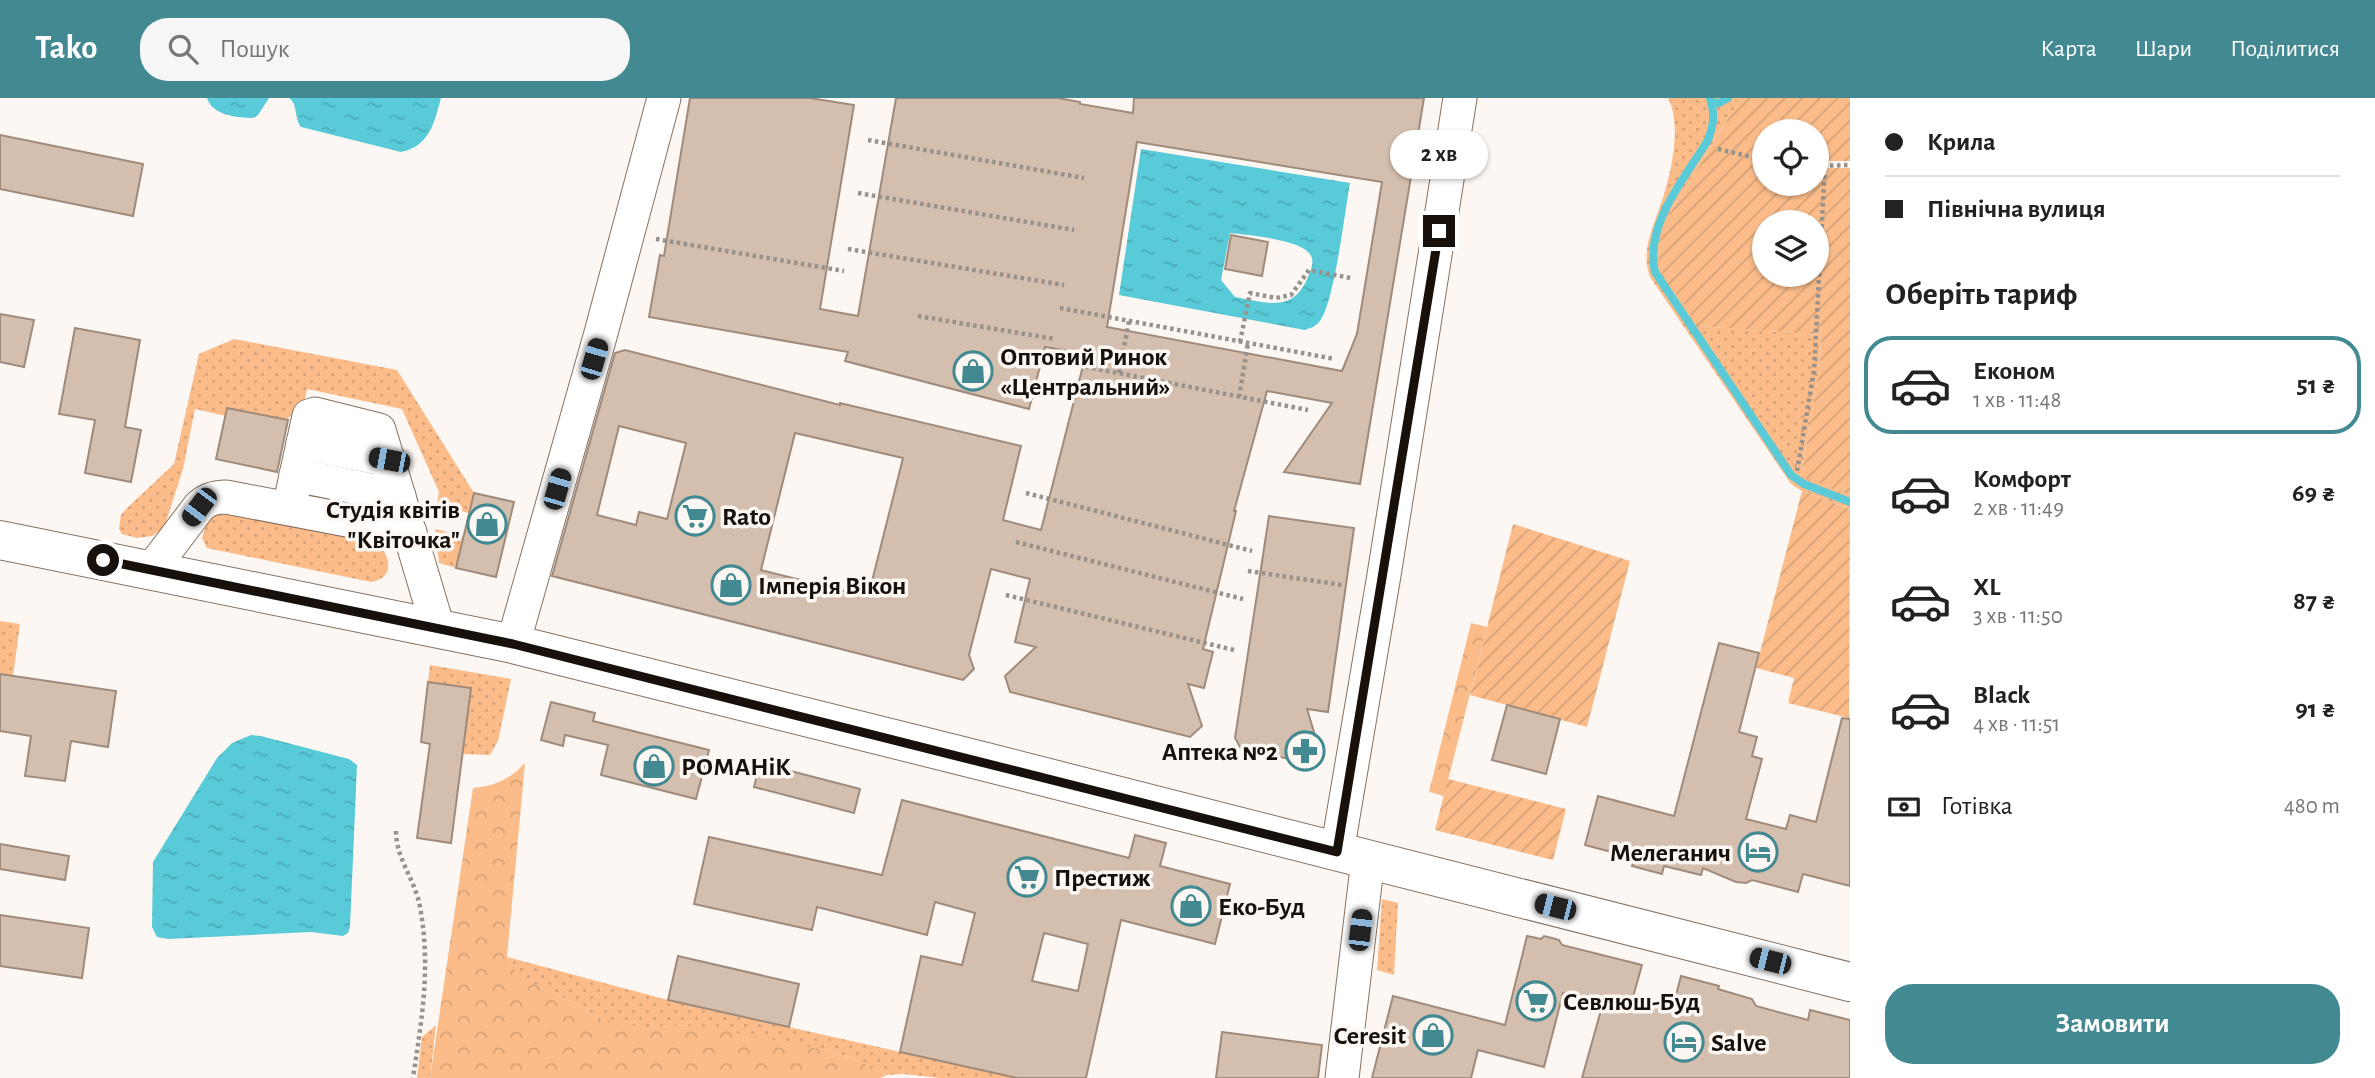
<!DOCTYPE html>
<html lang="uk">
<head>
<meta charset="utf-8">
<style>
  :root { --surface:#fff; --page:#f6f6f6; --text:#222; --muted:#767676; --line:#e0e0e0; --accent:#428992 }
  body { margin:0; font-family:"Alegreya Sans",sans-serif; background:var(--page); color:var(--text); height:100vh; display:flex; flex-direction:column; font-size:26px; white-space:nowrap }
  * { box-sizing:border-box; margin:0 }
  p { font-size:23px; color:var(--muted) }
  .icon { flex:none; width:38px; height:38px; fill:none; stroke:currentColor; stroke-width:2; stroke-linecap:round; stroke-linejoin:round }
  .map { position:relative; flex:1; overflow:hidden }
  .side { display:flex; flex-direction:column; background:var(--surface); width:525px }
  .side>* { flex:none }
  .top-card { display:grid; align-content:center; height:154px; padding:0 35px; background:var(--surface) }
  .fabs { position:absolute; left:1752px; top:21px; display:grid; gap:14px }
  .fabs a { display:grid; place-items:center; width:77px; height:77px; border-radius:50%; background:var(--surface); box-shadow:0 2px 5px #0004; font-size:35px }
  .end { position:absolute; width:32px; height:32px; margin:-16px; border:9px solid #18110b; background:#fff; box-shadow:0 0 0 4px #fff }
  .from { border-radius:50% }
  .bubble { position:absolute; height:49px; border-radius:24px; background:var(--surface); box-shadow:0 2px 5px #0004; font-size:23px; font-weight:600; line-height:49px; text-align:center }
  .car { position:absolute; width:21px; height:42px; margin:-21px -10px; border-radius:9px; box-shadow:0 0 5px 2px #0007; background:linear-gradient(#222 24%,#8ab4d8 0 40%,#222 0 76%,#8ab4d8 0 86%,#222 0) }
  .top-card b { display:flex; align-items:center; gap:24px; height:66px; font-size:26px }
  .top-card b+b { border-top:2px solid var(--line) }
  .top-card i { width:18px; height:18px; background:var(--text) }
  ul { padding:0; list-style:none }
  li { display:flex; align-items:center; gap:21px; height:98px; margin:0 14px 10px; padding:0 21px; border:4px solid transparent; border-radius:28px }
  li div { flex:1 }
  li b { display:block; font-size:26px }
  li em { font-style:normal; font-weight:600 }
  li.current { border-color:var(--accent) }
  li>.icon { width:63px; height:63px; stroke-width:1.5 }
  h2 { padding:0 35px; font-size:32px; line-height:84px }
  .pay { display:flex; align-items:center; gap:18px; height:77px; padding:0 35px; font-size:26px }
  .pay p { margin-inline-start:auto }
  .cta { display:flex; gap:14px; margin-top:auto; padding:14px 35px }
  .cta a { flex:1; height:80px; border-radius:28px; background:var(--accent); color:#fff; font-size:28px; font-weight:600; line-height:80px; text-align:center }
  header { display:flex; align-items:center; gap:42px; box-sizing:border-box; height:98px; padding:0 35px; background:var(--accent); color:#fff }
  header strong { font-size:33px }
  nav { display:flex; gap:38px; margin-inline-start:auto; font-size:24px }
  .search { width:490px; height:63px; background:var(--page); display:flex; align-items:center; gap:18px; box-sizing:border-box; padding:0 24px; border-radius:28px; color:var(--muted); font-size:26px }
  main { display:flex; flex:1; min-height:0 }
  .map>svg:first-child { display:block }
  .grass { fill:url(#grass-dots) }
  .forest { fill:url(#forest-crowns) }
  .garden { fill:url(#garden-furrows); fill-rule:evenodd }
  .water { fill:url(#water-ripples); fill-rule:evenodd }
  .lines { fill:none; stroke-linecap:round; stroke-linejoin:round }
  .stream { stroke:#58cad8; stroke-width:8 }
  .building { fill:#d4bead; stroke:#a08b7b; stroke-width:2; fill-rule:evenodd }
  .minor-casing { stroke:#857161; stroke-width:35 }
  .major-casing { stroke:#857161; stroke-width:40 }
  .path { stroke:#98928d; stroke-width:4.5; stroke-dasharray:3.5 3.5; stroke-linecap:butt }
  .minor { stroke:#fff; stroke-width:33 }
  .major { stroke:#fff; stroke-width:38 }
  .route { stroke:#18110b; stroke-width:9 }
  .labels { text-anchor:middle; stroke-width:7; stroke-linejoin:round; paint-order:stroke }
  .poi-label { font-size:26px; font-weight:bold; fill:#18110b; stroke:#fcf7f3; text-anchor:start }
</style>
</head>
<body>
<header>
<strong>Tako</strong>
<div class="search"><svg class="icon" aria-label="search" viewBox="0 0 24 24"><circle cx="10" cy="10" r="6"/><path d="M15 15l6 6"/></svg>Пошук</div>
<nav><a>Карта</a><a>Шари</a><a>Поділитися</a></nav>
</header>
<main>
<div class="map">
<svg width="1850" height="980" viewBox="0 0 1850 980">
  <defs>
    <pattern id="grass-dots" width="8" height="8" patternUnits="userSpaceOnUse" patternTransform="scale(1.75)"><rect width="8" height="8" fill="#fbbc8a"/><path d="M2 2h.1M6 6h.1" fill="none" stroke="#d6a176" stroke-width="1.8" stroke-linecap="round"/></pattern>
    <pattern id="forest-crowns" width="20" height="18" patternUnits="userSpaceOnUse" patternTransform="scale(1.75)"><rect width="20" height="18" fill="#fbbc8a"/><path d="M2 6a3 3 0 1 1 6 0M12 15a3 3 0 1 1 6 0" fill="none" stroke="#d6a176"/></pattern>
    <pattern id="garden-furrows" width="10" height="10" patternUnits="userSpaceOnUse" patternTransform="scale(1.75)"><rect width="10" height="10" fill="#fbbc8a"/><path d="M-1 1l2-2M0 10L10 0M9 11l2-2" fill="none" stroke="#d6a176"/></pattern>
    <pattern id="water-ripples" width="26" height="14" patternUnits="userSpaceOnUse" patternTransform="scale(1.75)"><rect width="26" height="14" fill="#58cad8"/><path d="M2 4q2-2 4 0t4 0M15 11q2-2 4 0t4 0" fill="none" stroke="#4cacb8"/></pattern>
  </defs>
  <rect width="100%" height="100%" fill="#fcf7f3"/>
  <!-- grass -->
  <g class="grass">
    <path d="M 1668,0 L 1741,0 L 1666,121 L 1699,228 L 1821,237 L 1820,266 L 1801,378 L 1850,397 L 1850,411 L 1802,393 L 1791,386 L 1650,179 C 1641,154 1651,135 1659,111 C 1670,82 1683,28 1668,0 Z"/>
    <path d="M 234,241 L 397,272 L 474,395 L 469,415 L 437,407 L 439,394 L 402,311 L 307,291 L 304,305 L 286,322 L 228,310 L 226,318 L 195,311 L 183,371 L 164,430 L 152,438 L 137,440 L 122,436 L 119,431 L 121,417 L 126,411 L 174,366 L 199,256 Z"/>
    <path d="M 218,413 L 373,439 C 388,453 399,479 371,484 L 207,450 L 202,440 C 205,428 209,421 218,413 Z"/>
    <path d="M 435,431 L 464,438 L 456,470 L 439,465 Z"/>
    <path d="M 0,523 L 20,526 L 13,578 L 0,576 Z"/>
    <path d="M 430,567 L 511,581 L 498,643 L 490,657 L 463,656 L 471,590 L 428,584 Z"/>
    <path d="M 1382,801 L 1398,805 L 1394,877 L 1377,872 Z"/>
    <path d="M 507,859 L 668,902 L 1017,980 L 940,980 L 903,976 L 887,977 L 863,965 L 829,953 L 683,927 L 647,930 L 623,927 L 601,921 L 570,903 L 518,879 Z"/>
    <path d="M 436,927 L 430,980 L 417,980 L 422,939 Z"/>
  </g>
  <!-- forest -->
  <g class="forest">
    <path d="M 1471,525 L 1487,529 L 1444,698 L 1429,694 Z"/>
    <path d="M 525,665 L 507,859 L 519,879 L 570,903 L 601,921 L 647,930 L 683,927 L 708,929 L 829,953 L 863,965 L 887,977 L 880,980 L 430,980 L 473,690 C 495,688 509,682 525,665 Z"/>
  </g>
  <!-- garden -->
  <g class="garden">
    <path d="M 1741,0 L 1850,0 L 1850,63 L 1829,63 L 1828,70 L 1850,70 L 1850,397 L 1801,379 L 1820,266 L 1821,237 L 1698,228 L 1661,173 C 1655,154 1660,139 1666,121 ZM 1764,33 L 1816,33 L 1816,86 L 1764,86 ZM 1764,124 L 1816,124 L 1816,177 L 1764,177 Z"/>
    <path d="M 1802,393 L 1850,411 L 1849,620 L 1788,605 L 1794,580 L 1756,570 Z"/>
    <path d="M 1513,426 L 1630,463 L 1587,629 L 1470,597 Z"/>
    <path d="M 1448,681 L 1566,711 L 1553,762 L 1435,732 Z"/>
  </g>
  <!-- water -->
  <g class="water">
    <path d="M 207,0 L 269,0 L 258,17 L 253,20 C 237,20 212,17 207,0 Z"/>
    <path d="M 289,0 L 441,0 C 434,25 430,48 401,54 L 301,29 C 294,20 298,6 289,0 Z"/>
    <path d="M 1141,51 L 1350,85 C 1345,112 1334,208 1319,224 C 1315,229 1310,230 1305,232 L 1119,197 ZM 1230,135 C 1248,137 1296,141 1308,154 C 1314,159 1313,167 1310,174 C 1295,216 1270,205 1235,199 L 1221,182 Z"/>
    <path d="M 251,637 L 261,638 L 349,661 L 357,667 L 350,829 L 348,835 L 343,838 L 311,834 L 168,841 L 157,839 L 152,829 L 153,764 L 217,660 L 232,645 Z"/>
  </g>
  <g class="lines">
    <!-- stream -->
    <g class="stream">
      <path d="M 1710,0 C 1715,16 1714,26 1708,42 C 1685,80 1644,127 1655,174 L 1791,377 L 1804,386 L 1850,404"/>
      <path d="M 1711,5 L 1719,5 L 1728,0"/>
    </g>
  </g>
  <!-- building -->
  <g class="building">
    <path d="M 690,0 L 810,0 L 854,7 L 820,211 L 858,218 L 896,0 L 1058,0 L 1080,4 L 1080,6 L 1133,15 L 1134,0 L 1424,0 L 1360,386 L 1284,374 L 1332,305 L 1267,293 L 1234,413 L 1236,413 L 1203,551 L 1213,554 L 1204,590 L 1188,586 L 1202,628 L 1190,639 L 1010,594 L 1005,578 L 1036,549 L 1015,544 L 1030,481 L 991,471 L 969,557 L 974,571 L 963,582 L 552,478 L 615,255 L 625,252 L 840,307 L 840,305 L 1021,348 L 1003,422 L 1041,432 L 1086,256 L 1045,249 L 1029,311 L 845,263 L 848,254 L 649,219 L 660,157 L 664,158 ZM 1137,44 L 1382,84 L 1357,236 L 1342,273 L 1107,229 ZM 619,328 L 686,345 L 667,421 L 639,414 L 636,427 L 597,417 ZM 795,335 L 903,360 L 868,499 L 761,472 Z"/>
    <path d="M 0,37 L 143,66 L 133,118 L 0,91 Z"/>
    <path d="M 1231,137 L 1268,144 L 1262,178 L 1225,171 Z"/>
    <path d="M 0,216 L 34,222 L 24,269 L 0,264 Z"/>
    <path d="M 75,230 L 140,242 L 125,329 L 141,332 L 131,384 L 85,375 L 95,322 L 59,316 Z"/>
    <path d="M 227,310 L 288,322 L 277,374 L 216,361 Z"/>
    <path d="M 474,395 L 514,404 L 496,479 L 456,470 Z"/>
    <path d="M 1269,418 L 1354,430 L 1328,614 L 1307,611 L 1321,657 L 1310,670 L 1294,666 L 1293,662 L 1240,649 L 1235,640 Z"/>
    <path d="M 1719,545 L 1759,555 L 1739,634 L 1757,639 L 1752,658 L 1762,661 L 1746,721 L 1786,731 L 1790,717 L 1816,724 L 1842,620 L 1850,621 L 1850,788 L 1803,776 L 1798,794 L 1752,782 L 1746,785 L 1736,784 L 1703,770 L 1701,777 L 1664,768 L 1662,776 L 1632,768 L 1634,760 L 1585,747 L 1598,698 L 1674,718 Z"/>
    <path d="M 0,576 L 116,593 L 108,649 L 71,643 L 65,683 L 25,678 L 31,638 L 0,633 Z"/>
    <path d="M 428,584 L 471,590 L 451,745 L 417,740 L 430,646 L 421,644 Z"/>
    <path d="M 551,604 L 595,615 L 593,623 L 709,652 L 696,701 L 601,677 L 608,647 L 565,637 L 563,648 L 541,642 Z"/>
    <path d="M 1507,607 L 1560,621 L 1546,676 L 1492,662 Z"/>
    <path d="M 760,665 L 860,691 L 854,715 L 754,689 Z"/>
    <path d="M 902,702 L 1129,760 L 1135,737 L 1166,745 L 1160,768 L 1230,786 L 1215,846 L 1121,822 L 1086,980 L 1017,980 L 900,954 L 921,858 L 962,867 L 975,815 L 935,804 L 927,837 L 817,809 L 812,832 L 694,806 L 709,739 L 882,777 ZM 1044,835 L 1088,846 L 1078,893 L 1032,883 Z"/>
    <path d="M 0,746 L 69,758 L 65,782 L 0,771 Z"/>
    <path d="M 0,817 L 89,830 L 82,880 L 0,868 Z"/>
    <path d="M 1527,838 L 1541,841 L 1544,838 L 1552,840 L 1559,842 L 1562,847 L 1642,867 L 1633,899 L 1673,909 L 1681,878 L 1719,888 L 1718,891 L 1752,901 L 1756,908 L 1808,922 L 1810,912 L 1850,922 L 1850,980 L 1582,980 L 1603,905 L 1563,895 L 1544,969 L 1478,952 L 1471,980 L 1372,980 L 1393,898 L 1505,927 Z"/>
    <path d="M 678,858 L 799,886 L 789,929 L 668,902 Z"/>
    <path d="M 1222,934 L 1322,947 L 1318,980 L 1216,980 Z"/>
  </g>
  <g class="lines">
    <!-- minor casing -->
    <g class="minor-casing">
      <g id="minor">
        <path d="M 303,345 L 389,362"/>
        <path d="M 296,377 L 399,398"/>
        <path d="M 289,410 L 309,318 L 315,316 L 379,332 L 438,530"/>
        <path d="M 152,471 L 199,409 C 207,401 215,399 226,399 L 410,434"/>
        <path d="M 513,546 L 601,235 L 664,0"/>
        <path d="M 1337,754 L 1384,477 L 1460,0"/>
        <path d="M 1342,980 L 1368,761"/>
      </g>
    </g>
    <!-- major casing -->
    <g class="major-casing">
      <path id="major" d="M 0,442 L 513,546 L 974,661 L 1850,884"/>
    </g>
    <!-- path -->
    <g class="path">
      <path d="M 868,42 L 1084,80"/>
      <path d="M 1718,51 L 1764,62"/>
      <path d="M 1816,68 L 1850,67"/>
      <path d="M 858,95 L 1074,132"/>
      <path d="M 656,141 L 844,173"/>
      <path d="M 848,151 L 1064,187"/>
      <path d="M 1060,210 L 1335,261"/>
      <path d="M 918,218 L 1055,241"/>
      <path d="M 1240,244 L 1250,195 L 1276,200 L 1291,197 L 1309,172 L 1351,180"/>
      <path d="M 1051,262 L 1308,312"/>
      <path d="M 1119,275 L 1129,223"/>
      <path d="M 1239,299 L 1248,245"/>
      <path d="M 1797,373 L 1814,273 L 1825,67"/>
      <path d="M 1026,395 L 1252,453"/>
      <path d="M 1016,444 L 1243,501"/>
      <path d="M 1248,473 L 1342,487"/>
      <path d="M 1006,497 L 1234,552"/>
      <path d="M 396,733 C 396,761 415,781 420,809 C 431,869 422,920 413,980"/>
    </g>
    <!-- minor -->
    <use href="#minor" class="minor"/>
    <!-- major -->
    <use href="#major" class="major"/>
  </g>
  <g class="lines">
    <!-- route -->
    <path class="route" d="M 103,462 L 513,546 L 1337,754 L 1439,133"/>
  </g>
  <!-- icons -->
  <defs>
    <g id="shop-ring" transform="scale(2.0125)"><circle r="9.5" fill="#fcf7f3" stroke="#428992" stroke-width="1.5"/><path d="M-5-2.5h2.3a2.7 3.5 0 0 1 5.4 0H5L5.5 6h-11ZM-1.5-2.5h3a1.5 2.3 0 0 0-3 0Z" fill="#428992"/></g>
    <g id="supermarket-ring" transform="scale(2.0125)"><circle r="9.5" fill="#fcf7f3" stroke="#428992" stroke-width="1.5"/><path d="M-6-5.5h2.5l.6 2H6L4.5 2H-2.5L-4.4-4H-6ZM-1.5 3.2a1.3 1.3 0 1 0 .1 0ZM3 3.2a1.3 1.3 0 1 0 .1 0Z" fill="#428992"/></g>
    <g id="pharmacy-ring" transform="scale(2.0125)"><circle r="9.5" fill="#fcf7f3" stroke="#428992" stroke-width="1.5"/><path d="M-2-6h4v4h4v4h-4v4h-4v-4h-4v-4h4Z" fill="#428992"/></g>
    <g id="hotel-ring" transform="scale(2.0125)"><circle r="9.5" fill="#fcf7f3" stroke="#428992" stroke-width="1.5"/><path d="M-6-4.5h1.5V1H6V5H4.5V3h-9V5H-6ZM-4 0a1.8 1.8 0 1 1 3.6 0ZM.5 0V-2.5h3Q6-2.5 6 0Z" fill="#428992"/></g>
  </defs>
  <g fill-rule="evenodd">
    <use href="#shop-ring" x="973" y="273"/>
    <use href="#supermarket-ring" x="695" y="418"/>
    <use href="#shop-ring" x="487" y="426"/>
    <use href="#shop-ring" x="731" y="487"/>
    <use href="#pharmacy-ring" x="1305" y="653"/>
    <use href="#shop-ring" x="654" y="668"/>
    <use href="#hotel-ring" x="1758" y="754"/>
    <use href="#supermarket-ring" x="1027" y="779"/>
    <use href="#shop-ring" x="1191" y="808"/>
    <use href="#supermarket-ring" x="1536" y="903"/>
    <use href="#shop-ring" x="1433" y="937"/>
    <use href="#hotel-ring" x="1684" y="944"/>
  </g>
  <g class="labels">
    <!-- poi labels -->
    <g class="poi-label">
      <text x="1000" y="267">Оптовий Ринок<tspan x="1000" dy="30">«Центральний»</tspan></text>
      <text x="460" y="420" text-anchor="end">Студія квітів<tspan x="460" dy="30">"Квіточка"</tspan></text>
      <text x="722" y="427">Rato</text>
      <text x="758" y="496">Імперія Вікон</text>
      <text x="1278" y="662" text-anchor="end">Аптека №2</text>
      <text x="681" y="677">РОМАНіК</text>
      <text x="1731" y="763" text-anchor="end">Мелеганич</text>
      <text x="1054" y="788">Престиж</text>
      <text x="1218" y="817">Еко-Буд</text>
      <text x="1563" y="912">Севлюш-Буд</text>
      <text x="1406" y="946" text-anchor="end">Ceresit</text>
      <text x="1711" y="953">Salve</text>
    </g>
  </g>
</svg>
<div class="fabs">
<a><svg class="icon" aria-label="locate" viewBox="0 0 24 24"><circle cx="12" cy="12" r="6"/><path d="M12 2v4M12 18v4M2 12h4M18 12h4"/></svg></a>
<a><svg class="icon" aria-label="layers" viewBox="0 0 24 24"><path d="M12 4l9 5-9 5-9-5zM3 14l9 5 9-5"/></svg></a>
</div>
<i class="end from" style="left:103px;top:462px"></i>
<i class="end" style="left:1439px;top:133px"></i>
<div class="bubble" style="left:1390px;top:32px;width:98px">2 хв</div>
<i class="car" style="left:594px;top:261px;rotate:16deg"></i>
<i class="car" style="left:389px;top:362px;rotate:281deg"></i>
<i class="car" style="left:557px;top:391px;rotate:16deg"></i>
<i class="car" style="left:199px;top:409px;rotate:217deg"></i>
<i class="car" style="left:1555px;top:809px;rotate:284deg"></i>
<i class="car" style="left:1360px;top:832px;rotate:7deg"></i>
<i class="car" style="left:1770px;top:863px;rotate:284deg"></i>
</div>
<section class="side">
<div class="top-card">
<b><i class="from"></i>Крила</b>
<b><i></i>Північна вулиця</b>
</div>
<h2>Оберіть тариф</h2>
<ul>
<li class="current"><svg class="icon" aria-label="car" viewBox="0 0 24 24"><path d="M5 17H2v-5l4-1 3-4h7l3 4 3 1v5h-3M9 17h6M6 11h13"/><circle cx="7" cy="17" r="2"/><circle cx="17" cy="17" r="2"/></svg><div><b>Економ</b><p>1 хв · 11:48</p></div><em>51 ₴</em></li>
<li><svg class="icon" aria-label="car" viewBox="0 0 24 24"><path d="M5 17H2v-5l4-1 3-4h7l3 4 3 1v5h-3M9 17h6M6 11h13"/><circle cx="7" cy="17" r="2"/><circle cx="17" cy="17" r="2"/></svg><div><b>Комфорт</b><p>2 хв · 11:49</p></div><em>69 ₴</em></li>
<li><svg class="icon" aria-label="car" viewBox="0 0 24 24"><path d="M5 17H2v-5l4-1 3-4h7l3 4 3 1v5h-3M9 17h6M6 11h13"/><circle cx="7" cy="17" r="2"/><circle cx="17" cy="17" r="2"/></svg><div><b>XL</b><p>3 хв · 11:50</p></div><em>87 ₴</em></li>
<li><svg class="icon" aria-label="car" viewBox="0 0 24 24"><path d="M5 17H2v-5l4-1 3-4h7l3 4 3 1v5h-3M9 17h6M6 11h13"/><circle cx="7" cy="17" r="2"/><circle cx="17" cy="17" r="2"/></svg><div><b>Black</b><p>4 хв · 11:51</p></div><em>91 ₴</em></li>
</ul>
<div class="pay"><svg class="icon" aria-label="cash" viewBox="0 0 24 24"><path d="M3 7h18v10H3z"/><circle cx="12" cy="12" r="2"/></svg>Готівка<p>480 m</p></div>
<div class="cta"><a>Замовити</a></div>
</section>
</main>
</body>
</html>
